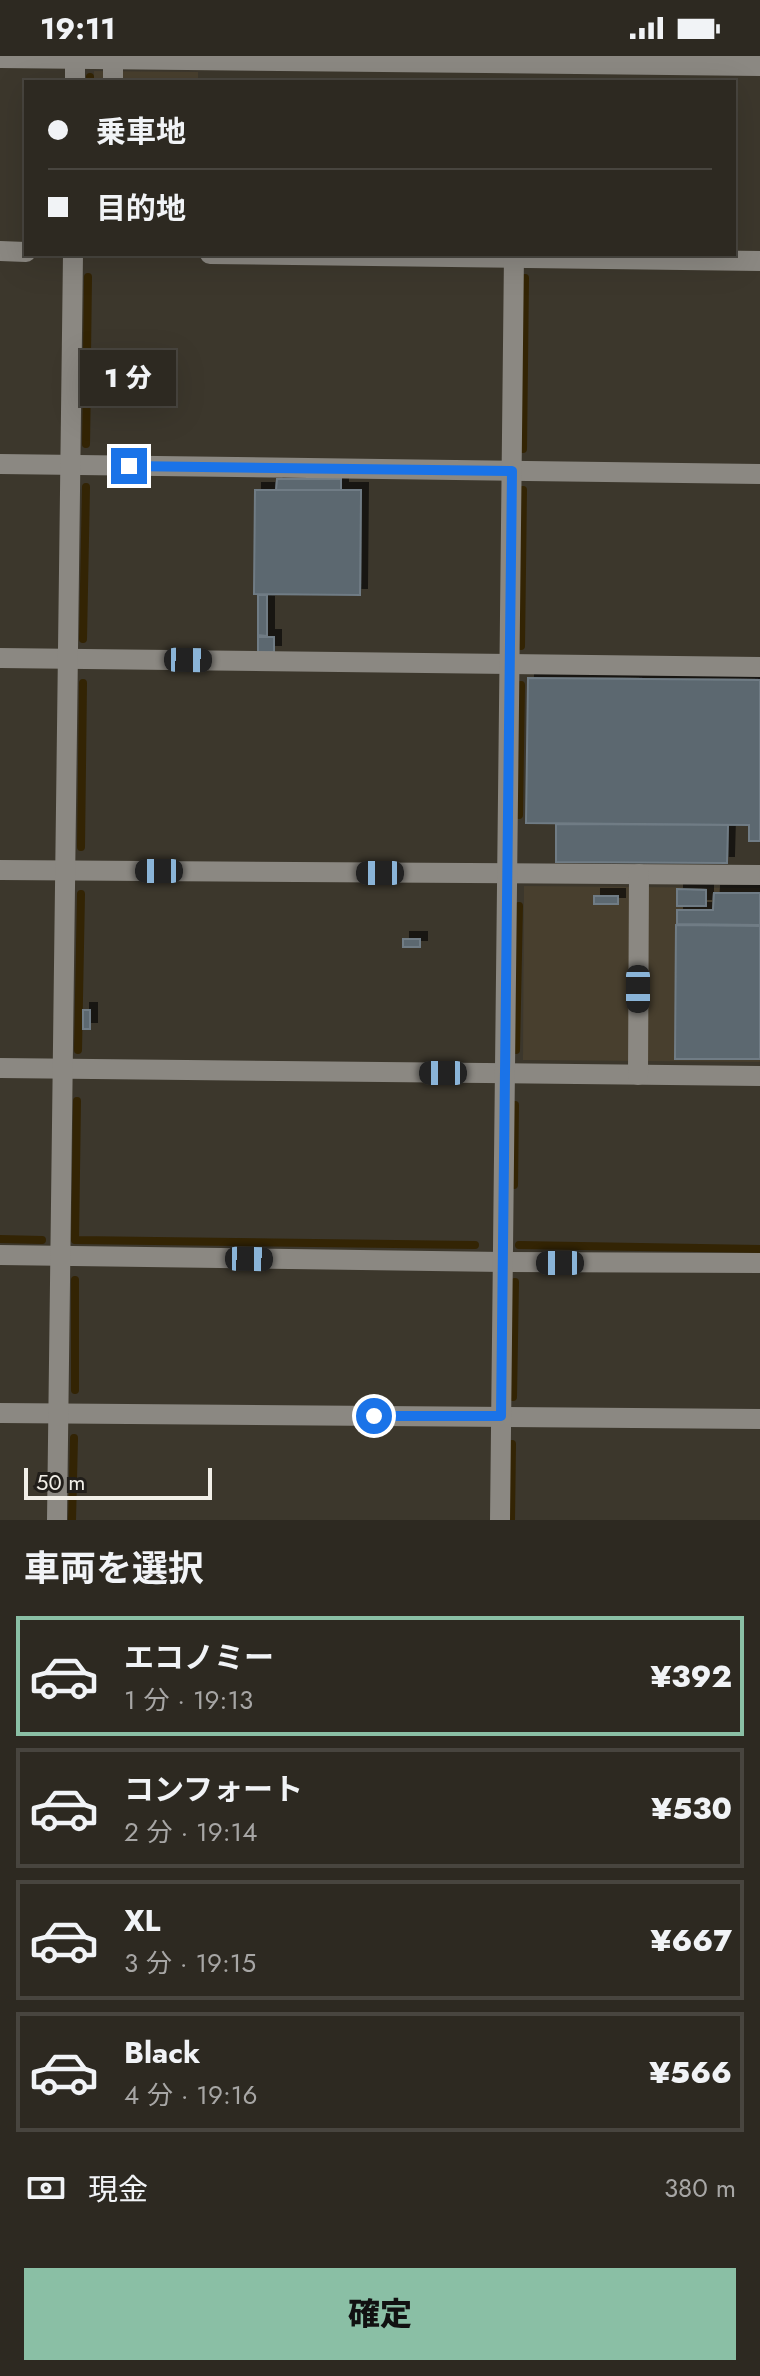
<!DOCTYPE html>
<html lang="ja">
<head>
<meta charset="utf-8">
<style>
  :root { --surface:#2d2921; --page:#35312a; --text:#f1f3f6; --muted:#a7a6a5; --line:#48453f; --accent:#8abfa5 }
  body { margin:0; font-family:Jost,"Noto Sans JP",sans-serif; background:var(--page); color:var(--text); height:100vh; display:flex; flex-direction:column; font-size:30px; white-space:nowrap }
  * { box-sizing:border-box; margin:0 }
  p { font-size:26px; color:var(--muted) }
  .icon { flex:none; width:44px; height:44px; fill:none; stroke:currentColor; stroke-width:2; stroke-linecap:round; stroke-linejoin:round }
  .map { position:relative; height:1464px; overflow:hidden }
  .details { display:flex; flex-direction:column; background:var(--surface); flex:1 }
  .details>* { flex:none }
  .top-card { position:absolute; left:24px; top:24px; width:712px; height:176px; border-radius:0px; box-shadow:0 8px 32px #0002,0 0 0 2px var(--line); display:grid; align-content:center; height:176px; padding:0 24px; background:var(--surface) }
  .scale { position:absolute; left:24px; bottom:20px; width:188px; box-sizing:border-box; padding-left:8px; border:4px solid #f2efe8; border-top:0; font-size:22px; line-height:28px; white-space:nowrap; color:#f2efe8; -webkit-text-stroke:6px #211e1a; paint-order:stroke }
  .end { position:absolute; width:36px; height:36px; margin:-18px; border:10px solid #1a73e8; background:#fff; box-shadow:0 0 0 4px #fff }
  .from { border-radius:50% }
  .bubble { position:absolute; height:56px; border-radius:0px; background:var(--surface); box-shadow:0 8px 32px #0002,0 0 0 2px var(--line); font-size:26px; font-weight:800; line-height:56px; text-align:center }
  .car { position:absolute; width:24px; height:48px; margin:-24px -12px; border-radius:10px; box-shadow:0 0 6px 2px #0007; background:linear-gradient(#222 24%,#8ab4d8 0 40%,#222 0 76%,#8ab4d8 0 86%,#222 0) }
  .top-card b { display:flex; align-items:center; gap:28px; height:76px; font-size:30px }
  .top-card b+b { border-top:2px solid var(--line) }
  .top-card i { width:20px; height:20px; background:var(--text) }
  ul { padding:0; list-style:none }
  li { display:flex; align-items:center; gap:24px; height:120px; margin:0 16px 12px; padding:0 8px; border:4px solid var(--line); border-radius:0px }
  li div { flex:1 }
  li b { display:block; font-size:30px }
  li em { font-style:normal; font-weight:800 }
  li.on { border-color:var(--accent) }
  li>.icon { width:72px; height:72px; stroke-width:1.5 }
  h2 { padding:0 24px; font-size:36px; line-height:96px }
  .pay { display:flex; align-items:center; gap:20px; height:88px; padding:0 24px; font-size:30px }
  .pay p { margin-inline-start:auto }
  .primary-button { display:flex; gap:16px; margin-top:auto; padding:16px 24px }
  .primary-button a { flex:1; height:92px; border-radius:0px; background:var(--accent); color:#111; font-size:32px; font-weight:800; line-height:92px; text-align:center }
  .status { display:flex; justify-content:space-between; align-items:center; height:56px; padding:0 40px; background:var(--surface); direction:ltr }
  .status svg { height:22px; fill:currentColor }
  .map>svg:first-child { display:block }
  .built { fill:#483f2e }
  .lines { fill:none; stroke-linecap:round; stroke-linejoin:round }
  .stream { stroke:#332404; stroke-width:8 }
  .building { fill:#5b676f; stroke:#707c85; stroke-width:2; filter:url(#shadow) }
  .minor { stroke:#8b8882; stroke-width:20 }
  .route { stroke:#1a73e8; stroke-width:10 }
</style>
</head>
<body>
<div class="status"><b>19:11</b><svg viewBox="0 0 49 12"><path d="M0 12V9h3v3zM5 12V6h3v6zM10 12V3h3v9zM15 12V0h3v12zM26 1h20v11H26zM47 4h2v5h-2z"/></svg></div>
<div class="map">
<svg width="760" height="1464" viewBox="0 0 760 1464">
  <defs>
    <filter id="shadow"><feDropShadow dx="7" dy="-7" stdDeviation="0" flood-color="#0009"/></filter>
  </defs>
  <rect width="100%" height="100%" fill="#3c372c"/>
  <!-- built -->
  <g class="built">
    <path d="M 94,15 L 198,16 L 198,26 L 94,26 Z"/>
    <path d="M 524,830 L 760,832 L 760,1006 L 523,1004 Z"/>
  </g>
  <g class="lines">
    <!-- stream -->
    <g class="stream">
      <path d="M 90,26 L 90,21"/>
      <path d="M 87,298 L 88,221"/>
      <path d="M 86,388 L 87,322"/>
      <path d="M 523,393 L 525,222"/>
      <path d="M 83,583 L 86,431"/>
      <path d="M 521,590 L 523,434"/>
      <path d="M 519,759 L 521,629"/>
      <path d="M 81,791 L 83,627"/>
      <path d="M 78,994 L 81,838"/>
      <path d="M 516,994 L 519,850"/>
      <path d="M 77,1045 L 75,1184 L 475,1189"/>
      <path d="M 514,1129 L 515,1049"/>
      <path d="M 0,1183 L 42,1184"/>
      <path d="M 519,1189 L 760,1193"/>
      <path d="M 75,1334 L 75,1224"/>
      <path d="M 513,1341 L 515,1226"/>
      <path d="M 72,1464 L 74,1382"/>
      <path d="M 511,1464 L 512,1388"/>
    </g>
  </g>
  <!-- building -->
  <g class="building">
    <path d="M 277,423 L 341,423 L 341,434 L 276,434 Z"/>
    <path d="M 255,434 L 361,434 L 360,539 L 254,538 Z"/>
    <path d="M 258,539 L 267,539 L 267,580 L 258,579 Z"/>
    <rect x="258" y="581" width="16" height="15"/>
    <path d="M 528,622 L 760,624 L 760,785 L 749,785 L 749,769 L 526,767 Z"/>
    <path d="M 556,768 L 728,769 L 727,807 L 556,806 Z"/>
    <path d="M 677,833 L 706,834 L 706,850 L 677,850 Z"/>
    <path d="M 714,837 L 760,837 L 760,869 L 677,868 L 677,854 L 713,854 Z"/>
    <rect x="594" y="840" width="24" height="8"/>
    <path d="M 676,869 L 760,870 L 760,1003 L 675,1003 Z"/>
    <rect x="403" y="883" width="17" height="8"/>
    <rect x="83" y="954" width="7" height="19"/>
  </g>
  <g class="lines">
    <!-- minor -->
    <g class="minor">
      <path d="M 0,2 L 760,10"/>
      <path d="M 75,26 L 75,0"/>
      <path d="M 113,26 L 113,3"/>
      <path d="M 0,195 L 26,196"/>
      <path d="M 210,198 L 760,205"/>
      <path d="M 0,408 L 760,418"/>
      <path d="M 0,602 L 760,611"/>
      <path d="M 0,814 L 760,819"/>
      <path d="M 0,1012 L 760,1020"/>
      <path d="M 638,1019 L 639,818"/>
      <path d="M 0,1199 L 503,1206 L 760,1207"/>
      <path d="M 0,1357 L 760,1363"/>
      <path d="M 57,1464 L 73,198"/>
      <path d="M 500,1464 L 514,198"/>
    </g>
  </g>
  <g class="lines">
    <!-- route -->
    <path class="route" d="M 129,410 L 512,415 L 501,1360 L 374,1360"/>
  </g>
</svg>
<div class="scale">50 m</div>
<i class="end from" style="left:374px;top:1360px"></i>
<i class="end" style="left:129px;top:410px"></i>
<div class="bubble" style="left:80px;top:294px;width:96px">1 分</div>
<i class="car" style="left:188px;top:604px;rotate:91deg"></i>
<i class="car" style="left:159px;top:815px;rotate:270deg"></i>
<i class="car" style="left:380px;top:817px;rotate:270deg"></i>
<i class="car" style="left:638px;top:933px;rotate:180deg"></i>
<i class="car" style="left:443px;top:1017px;rotate:270deg"></i>
<i class="car" style="left:249px;top:1203px;rotate:91deg"></i>
<i class="car" style="left:560px;top:1207px;rotate:270deg"></i>
<div class="top-card">
<b><i class="from"></i>乗車地</b>
<b><i></i>目的地</b>
</div>
</div>
<section class="details">
<h2>車両を選択</h2>
<ul>
<li class="on"><svg class="icon" aria-label="car" viewBox="0 0 24 24"><path d="M5 17H2v-5l4-1 3-4h7l3 4 3 1v5h-3M9 17h6M6 11h13"/><circle cx="7" cy="17" r="2"/><circle cx="17" cy="17" r="2"/></svg><div><b>エコノミー</b><p>1 分 · 19:13</p></div><em>¥392</em></li>
<li><svg class="icon" aria-label="car" viewBox="0 0 24 24"><path d="M5 17H2v-5l4-1 3-4h7l3 4 3 1v5h-3M9 17h6M6 11h13"/><circle cx="7" cy="17" r="2"/><circle cx="17" cy="17" r="2"/></svg><div><b>コンフォート</b><p>2 分 · 19:14</p></div><em>¥530</em></li>
<li><svg class="icon" aria-label="car" viewBox="0 0 24 24"><path d="M5 17H2v-5l4-1 3-4h7l3 4 3 1v5h-3M9 17h6M6 11h13"/><circle cx="7" cy="17" r="2"/><circle cx="17" cy="17" r="2"/></svg><div><b>XL</b><p>3 分 · 19:15</p></div><em>¥667</em></li>
<li><svg class="icon" aria-label="car" viewBox="0 0 24 24"><path d="M5 17H2v-5l4-1 3-4h7l3 4 3 1v5h-3M9 17h6M6 11h13"/><circle cx="7" cy="17" r="2"/><circle cx="17" cy="17" r="2"/></svg><div><b>Black</b><p>4 分 · 19:16</p></div><em>¥566</em></li>
</ul>
<div class="pay"><svg class="icon" aria-label="cash" viewBox="0 0 24 24"><path d="M3 7h18v10H3z"/><circle cx="12" cy="12" r="2"/></svg>現金<p>380 m</p></div>
<div class="primary-button"><a>確定</a></div>
</section>
</body>
</html>
